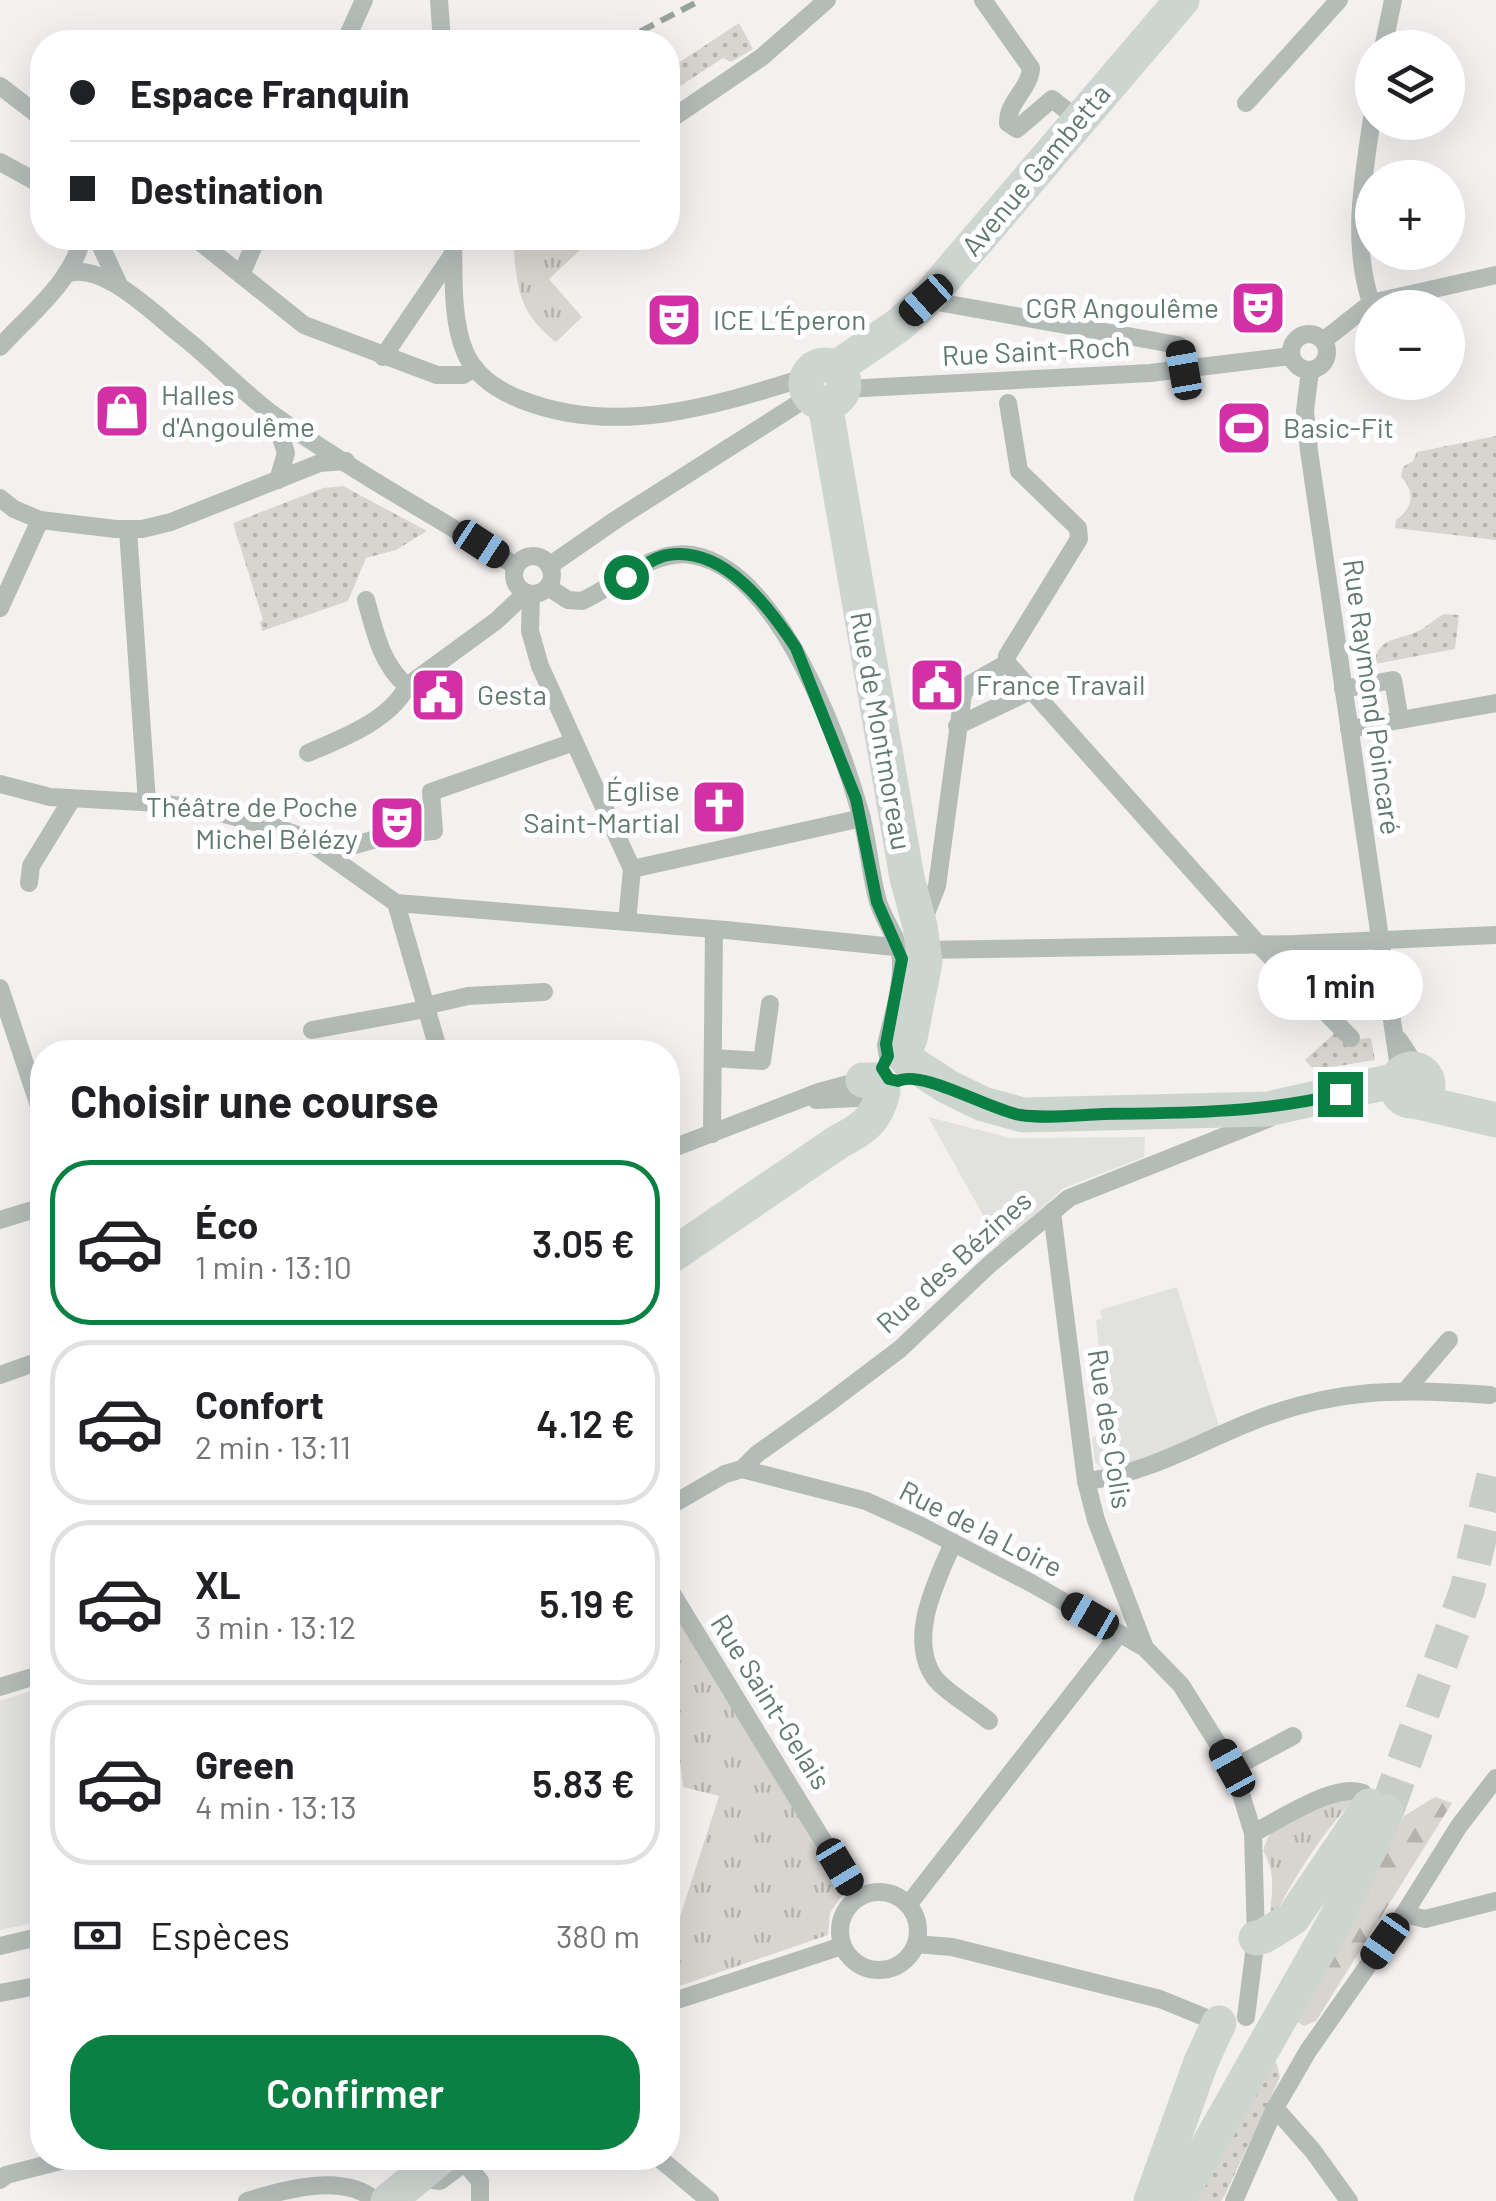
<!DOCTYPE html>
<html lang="fr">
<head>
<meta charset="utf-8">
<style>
  :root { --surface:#fff; --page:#f6f6f6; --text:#202124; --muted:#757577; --line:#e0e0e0; --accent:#0b8043 }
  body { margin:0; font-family:Barlow,sans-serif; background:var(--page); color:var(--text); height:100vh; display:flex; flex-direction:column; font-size:38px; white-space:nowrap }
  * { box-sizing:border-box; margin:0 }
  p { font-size:32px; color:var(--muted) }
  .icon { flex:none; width:55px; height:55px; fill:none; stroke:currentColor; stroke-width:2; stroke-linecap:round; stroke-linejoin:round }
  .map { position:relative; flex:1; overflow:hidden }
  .details { position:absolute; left:30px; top:1040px; width:650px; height:1130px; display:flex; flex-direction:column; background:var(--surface); border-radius:40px; box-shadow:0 10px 40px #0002 }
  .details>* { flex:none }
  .hud { position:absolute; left:30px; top:30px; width:650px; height:220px; border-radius:40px; box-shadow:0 10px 40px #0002; display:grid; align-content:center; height:220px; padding:0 40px; background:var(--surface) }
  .fabs { position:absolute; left:1355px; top:30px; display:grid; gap:20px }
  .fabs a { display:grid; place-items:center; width:110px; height:110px; border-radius:50%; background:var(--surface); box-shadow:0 10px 40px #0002; font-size:50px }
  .end { position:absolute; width:45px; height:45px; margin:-22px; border:12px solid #0b8043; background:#fff; box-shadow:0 0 0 5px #fff }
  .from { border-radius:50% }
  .bubble { position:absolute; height:70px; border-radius:35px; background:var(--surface); box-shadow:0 10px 40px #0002; font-size:32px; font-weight:600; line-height:70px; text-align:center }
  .car { position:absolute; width:30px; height:60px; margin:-30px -15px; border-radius:12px; box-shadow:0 0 8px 2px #0007; background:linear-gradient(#222 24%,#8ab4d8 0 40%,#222 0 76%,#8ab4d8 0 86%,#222 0) }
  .hud b { display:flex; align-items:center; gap:35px; height:95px; font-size:38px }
  .hud b+b { border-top:2px solid var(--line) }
  .hud i { width:25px; height:25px; background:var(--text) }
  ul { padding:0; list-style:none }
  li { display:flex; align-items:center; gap:30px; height:165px; margin:0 20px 15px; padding:0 20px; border:5px solid var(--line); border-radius:40px }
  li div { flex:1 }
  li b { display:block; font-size:38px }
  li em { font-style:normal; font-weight:600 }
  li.current { border-color:var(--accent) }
  li>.icon { width:90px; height:90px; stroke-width:1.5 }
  h2 { padding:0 40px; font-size:45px; line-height:120px }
  .pay { display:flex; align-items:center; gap:25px; height:110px; padding:0 40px; font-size:38px }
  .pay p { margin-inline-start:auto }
  .action { display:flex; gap:20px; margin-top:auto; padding:20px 40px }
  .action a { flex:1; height:115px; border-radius:40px; background:var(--accent); color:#fff; font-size:40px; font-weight:600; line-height:115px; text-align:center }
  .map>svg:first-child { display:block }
  .built { fill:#e1e1e0 }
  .grass { fill:url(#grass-dots) }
  .forest { fill:url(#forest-firs) }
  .park { fill:url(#park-tufts) }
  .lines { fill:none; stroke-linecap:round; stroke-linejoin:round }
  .major-tunnel { stroke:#c8cdc9; stroke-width:35; stroke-dasharray:35 18; stroke-linecap:butt }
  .minor { stroke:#b4bcb8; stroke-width:18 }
  .major { stroke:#cdd5d1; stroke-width:35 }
  .rail { stroke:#97a39d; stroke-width:6; stroke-dasharray:15 8; stroke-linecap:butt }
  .route { stroke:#0b8043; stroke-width:12 }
  .labels { text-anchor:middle; stroke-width:10; stroke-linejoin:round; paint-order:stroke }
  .street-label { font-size:28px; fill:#617a6d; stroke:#fff }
  .poi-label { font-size:28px; fill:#617a6d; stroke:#fff; text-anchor:start }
</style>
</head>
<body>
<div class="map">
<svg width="1496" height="2201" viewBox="0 0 1496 2201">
  <defs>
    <pattern id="grass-dots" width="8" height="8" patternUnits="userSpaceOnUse" patternTransform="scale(2.5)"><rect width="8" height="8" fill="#d8d5d0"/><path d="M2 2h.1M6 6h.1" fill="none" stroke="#b3b2ad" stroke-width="1.8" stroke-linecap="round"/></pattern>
    <pattern id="forest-firs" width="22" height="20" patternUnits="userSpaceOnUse" patternTransform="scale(2.5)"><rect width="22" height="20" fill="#d8d5d0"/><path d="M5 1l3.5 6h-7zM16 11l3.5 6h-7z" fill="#b3b2ad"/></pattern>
    <pattern id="park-tufts" width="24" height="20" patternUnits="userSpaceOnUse" patternTransform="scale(2.5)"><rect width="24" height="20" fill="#d8d5d0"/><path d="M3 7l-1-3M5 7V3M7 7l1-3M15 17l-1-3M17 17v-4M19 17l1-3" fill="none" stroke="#b3b2ad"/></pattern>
  </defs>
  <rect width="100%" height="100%" fill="#f4f0f0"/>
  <!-- built -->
  <g class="built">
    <path d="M 928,1117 L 1011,1138 L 1145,1137 L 1144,1157 L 1064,1188 L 1000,1245 Z"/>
    <path d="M 1177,1287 L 1220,1430 L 1110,1474 L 1095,1462 L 1092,1437 L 1104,1435 L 1100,1414 L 1106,1413 L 1096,1320 L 1102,1319 L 1100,1310 Z"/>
    <path d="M 42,1687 L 42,1921 L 0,1930 L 0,1701 Z"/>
  </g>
  <!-- grass -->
  <g class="grass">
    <path d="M 739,23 L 753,49 L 731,62 L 723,58 L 668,94 L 668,70 Z"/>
    <path d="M 1496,436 L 1496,540 L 1395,528 L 1396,520 C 1413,508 1416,492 1401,477 L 1403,467 L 1413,461 L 1417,452 Z"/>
    <path d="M 343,486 L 427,531 L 396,550 L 366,558 L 348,601 L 262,631 L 260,622 L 263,620 L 233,523 L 323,488 Z"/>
    <path d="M 1444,614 L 1459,615 L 1455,649 L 1375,664 C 1376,638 1398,640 1416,632 C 1426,628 1434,619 1444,614 Z"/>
    <path d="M 1338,1030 L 1349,1040 L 1371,1038 L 1375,1060 L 1314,1070 L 1305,1060 Z"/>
    <path d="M 1270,2060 L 1277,2064 L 1280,2077 L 1225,2195 L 1221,2201 L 1193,2201 Z"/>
  </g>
  <!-- forest -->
  <path class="forest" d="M 1435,1797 L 1452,1803 L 1316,2021 L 1304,2026 L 1296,2021 L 1404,1816 Z"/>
  <!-- park -->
  <g class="park">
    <path d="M 513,238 L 593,238 L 549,279 L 582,317 L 556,342 C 516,311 517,285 513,238 Z"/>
    <path d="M 668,1601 L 844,1892 L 830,1913 L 828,1935 L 668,1990 L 668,1954 L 719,1796 L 683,1787 L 668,1657 Z"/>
    <path d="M 1351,1798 L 1352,1801 C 1322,1835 1297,1872 1276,1913 L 1270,1914 C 1272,1892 1276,1872 1263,1851 C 1265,1846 1266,1840 1269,1836 C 1282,1819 1331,1799 1351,1798 Z"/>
  </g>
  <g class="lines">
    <!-- major-tunnel -->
    <path class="major-tunnel" d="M 1386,1812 L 1467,1590 L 1496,1467"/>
    <!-- minor -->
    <g class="minor">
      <path d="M 439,0 L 442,42"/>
      <path d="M 983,0 L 1031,68 C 1030,89 1007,102 1008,123 L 1017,129 L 1052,99 L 1079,120"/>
      <path d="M 345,42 L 364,0"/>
      <path d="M 1383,48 L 1393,0"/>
      <path d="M 0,86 L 42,118"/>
      <path d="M 1246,103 L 1339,0"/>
      <path d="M 668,121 L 762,57 L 827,0"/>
      <path d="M 0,162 L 42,185"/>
      <path d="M 97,238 L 120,287"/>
      <path d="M 195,238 L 304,325 L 437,375 L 463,375 L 475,368"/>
      <path d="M 453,238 C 454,273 451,319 465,352 C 475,376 499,391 522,400 C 617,437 714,406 807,377"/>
      <path d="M 66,274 C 102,260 155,315 182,336 C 214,361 242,392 275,416 C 349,469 438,518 516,566"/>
      <path d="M 241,275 L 257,238"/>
      <path d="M 926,300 L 1178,345 L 1184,370"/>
      <path d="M 1371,303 C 1351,241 1363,181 1372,118"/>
      <circle cx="1309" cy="352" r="18"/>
      <path d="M 1323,341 L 1371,303 L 1496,275"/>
      <path d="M 0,347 C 29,315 73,281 82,238"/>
      <path d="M 383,357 L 453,254"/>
      <path d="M 1310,371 L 1305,411 L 1309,451 L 1400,1075"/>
      <path d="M 844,389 L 1150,373 L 1291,356"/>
      <path d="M 274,416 L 286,453 L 278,480"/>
      <path d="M 0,498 L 14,509 L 40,520 L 116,529 L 142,529 L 171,522 L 320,463 L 346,461"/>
      <path d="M 128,530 L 147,802"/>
      <circle cx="533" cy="575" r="19"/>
      <path d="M 549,566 L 617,519 L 810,396"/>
      <path d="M 548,587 L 568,600 L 582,601 C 618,585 651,549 692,555 C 779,569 840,741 861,815 C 868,842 870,871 877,898 C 882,920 901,939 901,962 C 902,989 892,1018 886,1045 L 888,1057"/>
      <path d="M 531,594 L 530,631 L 540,666 L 632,869 L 627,922"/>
      <path d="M 366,600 C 375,632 381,664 407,686"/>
      <path d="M 0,608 L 40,520"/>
      <path d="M 1007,663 L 1259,945 L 1351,1038"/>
      <path d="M 1007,663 L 1007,656 L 1079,539 L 1078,528 L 1019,471 L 1008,403"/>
      <path d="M 1343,689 L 1393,680 L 1400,720"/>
      <path d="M 957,726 L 1030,691"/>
      <path d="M 1349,729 L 1496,703"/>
      <path d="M 308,753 C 341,739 391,720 407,686 L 496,621 L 526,593"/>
      <path d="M 0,784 L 50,797 L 160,803 L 213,811 L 281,829 L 304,838 L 396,903 L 726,930 L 924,950 L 1295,944 L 1496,935"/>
      <path d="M 413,833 L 434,831 L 431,792 L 574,742"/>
      <path d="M 326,853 L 387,836"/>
      <path d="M 632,869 L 862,818"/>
      <path d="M 29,883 L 31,866 L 72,799"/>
      <path d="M 396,903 L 439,1052"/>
      <path d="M 923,921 L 937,886 L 963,694 L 970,684 L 1007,663"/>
      <path d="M 0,988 L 42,1115"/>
      <path d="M 425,1006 L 468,996 L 544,992"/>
      <path d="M 312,1030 L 426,1009"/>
      <path d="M 1399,1040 L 1420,1072"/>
      <path d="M 713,1058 L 762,1061 L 770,1004"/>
      <path d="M 816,1100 L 858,1098"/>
      <path d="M 712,1134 L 714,929"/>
      <path d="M 668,1150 L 819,1092 L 863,1080"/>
      <path d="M 1052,1212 L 1086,1481 L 1096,1520 L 1145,1648"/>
      <path d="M 0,1220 L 42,1207"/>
      <path d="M 0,1375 L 42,1360"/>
      <path d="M 1407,1389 L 1449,1340"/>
      <path d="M 742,1469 L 866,1501 L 921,1526 L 1031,1583 L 1145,1648 L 1181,1685 L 1233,1768 L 1253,1833 L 1256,1938 L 1246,2017"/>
      <path d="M 1086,1481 C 1147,1474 1197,1443 1253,1421 C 1335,1388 1404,1388 1490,1395"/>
      <path d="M 668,1507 L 725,1474 L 742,1469 L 757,1454 L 826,1405 L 900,1349 L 990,1264 L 1069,1198 L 1270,1118"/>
      <path d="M 953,1543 C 937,1580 907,1637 934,1677 C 944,1691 975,1709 989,1721"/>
      <path d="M 668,1587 L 858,1898"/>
      <path d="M 0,1687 L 42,1674"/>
      <path d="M 1233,1768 L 1293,1736"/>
      <path d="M 1253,1833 C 1280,1820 1335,1782 1363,1793"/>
      <circle cx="879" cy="1931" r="39"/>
      <path d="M 908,1905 L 1119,1634"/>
      <path d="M 1404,1914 L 1425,1919 L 1496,1901"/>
      <path d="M 916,1944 L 952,1947 L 1160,1999 L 1219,2023"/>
      <path d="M 0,1946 L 42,1936"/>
      <path d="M 0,1993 L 42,1985"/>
      <path d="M 668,2003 L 842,1946"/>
      <path d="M 1275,2108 L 1313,2151 L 1349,2201"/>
      <path d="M 659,2158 L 710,2201"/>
      <path d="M 465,2163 L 480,2181 L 480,2201"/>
      <path d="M 420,2178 L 440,2181 L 471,2158"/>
      <path d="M 0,2180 L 6,2175 L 72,2158"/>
      <path d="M 247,2201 C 283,2190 344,2172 376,2201"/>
      <path d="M 1234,2201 L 1275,2108 L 1308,2051 L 1404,1914 L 1459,1826 L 1496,1778"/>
    </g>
    <!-- major -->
    <g class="major">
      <circle cx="825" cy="384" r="19"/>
      <path d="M 836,368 L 899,325 L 926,300 L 1182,0"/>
      <path d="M 825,404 L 907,878 L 920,926 L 925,962 L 910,1038 L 903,1055"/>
      <path d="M 908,1061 L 948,1087 L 983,1104 L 1023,1115 L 1268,1109 L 1397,1080"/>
      <circle cx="1412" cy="1085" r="16"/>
      <path d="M 1414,1101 L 1496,1120"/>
      <path d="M 668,1258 L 838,1142 C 863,1129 877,1120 883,1091 L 876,1080 L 863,1080"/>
      <path d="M 1256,1938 L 1264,1936 L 1293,1918 L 1369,1806"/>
      <path d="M 388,2201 L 440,2158"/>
      <path d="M 1151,2201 L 1201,2062 L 1219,2023"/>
      <path d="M 1177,2201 L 1336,1919 L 1386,1812"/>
    </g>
    <!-- rail -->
    <path class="rail" d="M 620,42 L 701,0"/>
  </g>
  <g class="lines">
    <!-- route -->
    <path class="route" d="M 626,577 C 638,570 653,557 668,555 C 724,546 769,607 796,648 L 856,799 L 877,902 L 902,959 L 886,1044 L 888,1056 L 882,1068 L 889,1079 L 898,1081 C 922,1069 990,1110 1020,1115 C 1047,1119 1077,1115 1104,1114 C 1184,1113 1262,1113 1340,1094"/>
  </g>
  <!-- icons -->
  <defs>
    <g id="theatre-square" transform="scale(2.875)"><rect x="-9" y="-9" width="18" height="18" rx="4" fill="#d430a6" stroke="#fff"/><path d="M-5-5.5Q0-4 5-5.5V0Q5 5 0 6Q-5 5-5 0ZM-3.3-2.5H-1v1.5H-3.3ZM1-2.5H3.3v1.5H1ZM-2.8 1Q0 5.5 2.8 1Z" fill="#fff"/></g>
    <g id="shop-square" transform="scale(2.875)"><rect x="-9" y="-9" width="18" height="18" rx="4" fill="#d430a6" stroke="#fff"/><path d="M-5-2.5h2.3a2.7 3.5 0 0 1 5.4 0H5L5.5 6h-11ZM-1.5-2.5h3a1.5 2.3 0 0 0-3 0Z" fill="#fff"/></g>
    <g id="stadium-square" transform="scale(2.875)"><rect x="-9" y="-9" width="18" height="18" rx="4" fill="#d430a6" stroke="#fff"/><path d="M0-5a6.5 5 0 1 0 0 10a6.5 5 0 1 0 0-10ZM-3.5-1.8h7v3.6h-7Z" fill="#fff"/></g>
    <g id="civic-square" transform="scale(2.875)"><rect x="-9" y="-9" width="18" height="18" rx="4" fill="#d430a6" stroke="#fff"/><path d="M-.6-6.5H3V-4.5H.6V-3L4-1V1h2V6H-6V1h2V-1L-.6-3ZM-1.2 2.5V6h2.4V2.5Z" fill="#fff"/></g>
    <g id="church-square" transform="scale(2.875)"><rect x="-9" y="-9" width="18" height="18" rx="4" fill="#d430a6" stroke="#fff"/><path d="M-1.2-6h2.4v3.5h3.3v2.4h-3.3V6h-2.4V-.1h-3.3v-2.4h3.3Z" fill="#fff"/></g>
  </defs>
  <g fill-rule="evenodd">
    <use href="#theatre-square" x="1258" y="308"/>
    <use href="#theatre-square" x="674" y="320"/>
    <use href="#shop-square" x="122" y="411"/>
    <use href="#stadium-square" x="1244" y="428"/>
    <use href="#civic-square" x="937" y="685"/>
    <use href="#civic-square" x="438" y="695"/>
    <use href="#church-square" x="719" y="807"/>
    <use href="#theatre-square" x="397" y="823"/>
  </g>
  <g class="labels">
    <!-- street labels -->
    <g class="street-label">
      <text transform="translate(1036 170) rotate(-50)" y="10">Avenue Gambetta</text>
      <text transform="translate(1036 351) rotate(-3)" y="10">Rue Saint-Roch</text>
      <text transform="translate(1372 697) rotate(82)" y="10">Rue Raymond Poincaré</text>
      <text transform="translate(881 731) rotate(80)" y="10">Rue de Montmoreau</text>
      <text transform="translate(954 1262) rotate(-42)" y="10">Rue des Bézines</text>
      <text transform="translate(1110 1429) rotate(81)" y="10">Rue des Colis</text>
      <text transform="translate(981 1529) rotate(27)" y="10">Rue de la Loire</text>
      <text transform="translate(771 1702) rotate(58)" y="10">Rue Saint-Gelais</text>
    </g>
    <!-- poi labels -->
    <g class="poi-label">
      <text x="1219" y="318" text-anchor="end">CGR Angoulême</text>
      <text x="713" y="330">ICE L’Éperon</text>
      <text x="161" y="405">Halles<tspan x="161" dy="32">d'Angoulême</tspan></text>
      <text x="1283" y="438">Basic-Fit</text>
      <text x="976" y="695">France Travail</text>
      <text x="477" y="705">Gesta</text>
      <text x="680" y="801" text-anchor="end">Église<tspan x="680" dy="32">Saint-Martial</tspan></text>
      <text x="358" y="817" text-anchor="end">Théâtre de Poche<tspan x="358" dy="32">Michel Bélézy</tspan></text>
    </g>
  </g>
</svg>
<div class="fabs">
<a><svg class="icon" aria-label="layers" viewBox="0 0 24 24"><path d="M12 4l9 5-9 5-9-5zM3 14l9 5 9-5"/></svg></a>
<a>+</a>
<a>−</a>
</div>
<i class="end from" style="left:626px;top:577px"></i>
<i class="end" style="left:1340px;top:1094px"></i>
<div class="bubble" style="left:1258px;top:950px;width:165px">1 min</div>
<i class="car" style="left:926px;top:300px;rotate:228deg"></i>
<i class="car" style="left:1184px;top:370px;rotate:350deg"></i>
<i class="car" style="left:481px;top:544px;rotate:123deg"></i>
<i class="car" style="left:1090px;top:1616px;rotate:300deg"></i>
<i class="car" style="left:1232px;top:1768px;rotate:331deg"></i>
<i class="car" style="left:840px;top:1867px;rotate:149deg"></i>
<i class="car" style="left:1385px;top:1941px;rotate:215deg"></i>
<div class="hud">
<b><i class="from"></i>Espace Franquin</b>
<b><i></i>Destination</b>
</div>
<section class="details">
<h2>Choisir une course</h2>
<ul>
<li class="current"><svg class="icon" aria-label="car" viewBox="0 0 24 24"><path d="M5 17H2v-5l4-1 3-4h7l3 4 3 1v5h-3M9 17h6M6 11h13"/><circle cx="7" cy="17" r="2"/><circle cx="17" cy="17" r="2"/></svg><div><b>Éco</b><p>1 min · 13:10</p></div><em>3.05 €</em></li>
<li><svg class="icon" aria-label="car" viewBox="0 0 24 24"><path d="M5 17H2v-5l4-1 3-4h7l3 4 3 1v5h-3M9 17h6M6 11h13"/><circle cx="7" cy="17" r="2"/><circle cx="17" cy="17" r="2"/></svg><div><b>Confort</b><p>2 min · 13:11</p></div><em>4.12 €</em></li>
<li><svg class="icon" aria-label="car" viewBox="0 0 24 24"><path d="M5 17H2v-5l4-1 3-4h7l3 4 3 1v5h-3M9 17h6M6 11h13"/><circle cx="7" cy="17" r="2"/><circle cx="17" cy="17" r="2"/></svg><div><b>XL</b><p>3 min · 13:12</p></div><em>5.19 €</em></li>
<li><svg class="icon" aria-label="car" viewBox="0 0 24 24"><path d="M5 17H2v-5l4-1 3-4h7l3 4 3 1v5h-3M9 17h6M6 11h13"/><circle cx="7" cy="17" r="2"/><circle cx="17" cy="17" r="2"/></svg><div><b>Green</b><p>4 min · 13:13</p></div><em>5.83 €</em></li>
</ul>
<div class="pay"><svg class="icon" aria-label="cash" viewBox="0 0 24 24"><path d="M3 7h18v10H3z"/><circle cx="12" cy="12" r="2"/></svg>Espèces<p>380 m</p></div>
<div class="action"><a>Confirmer</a></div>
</section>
</div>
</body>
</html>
